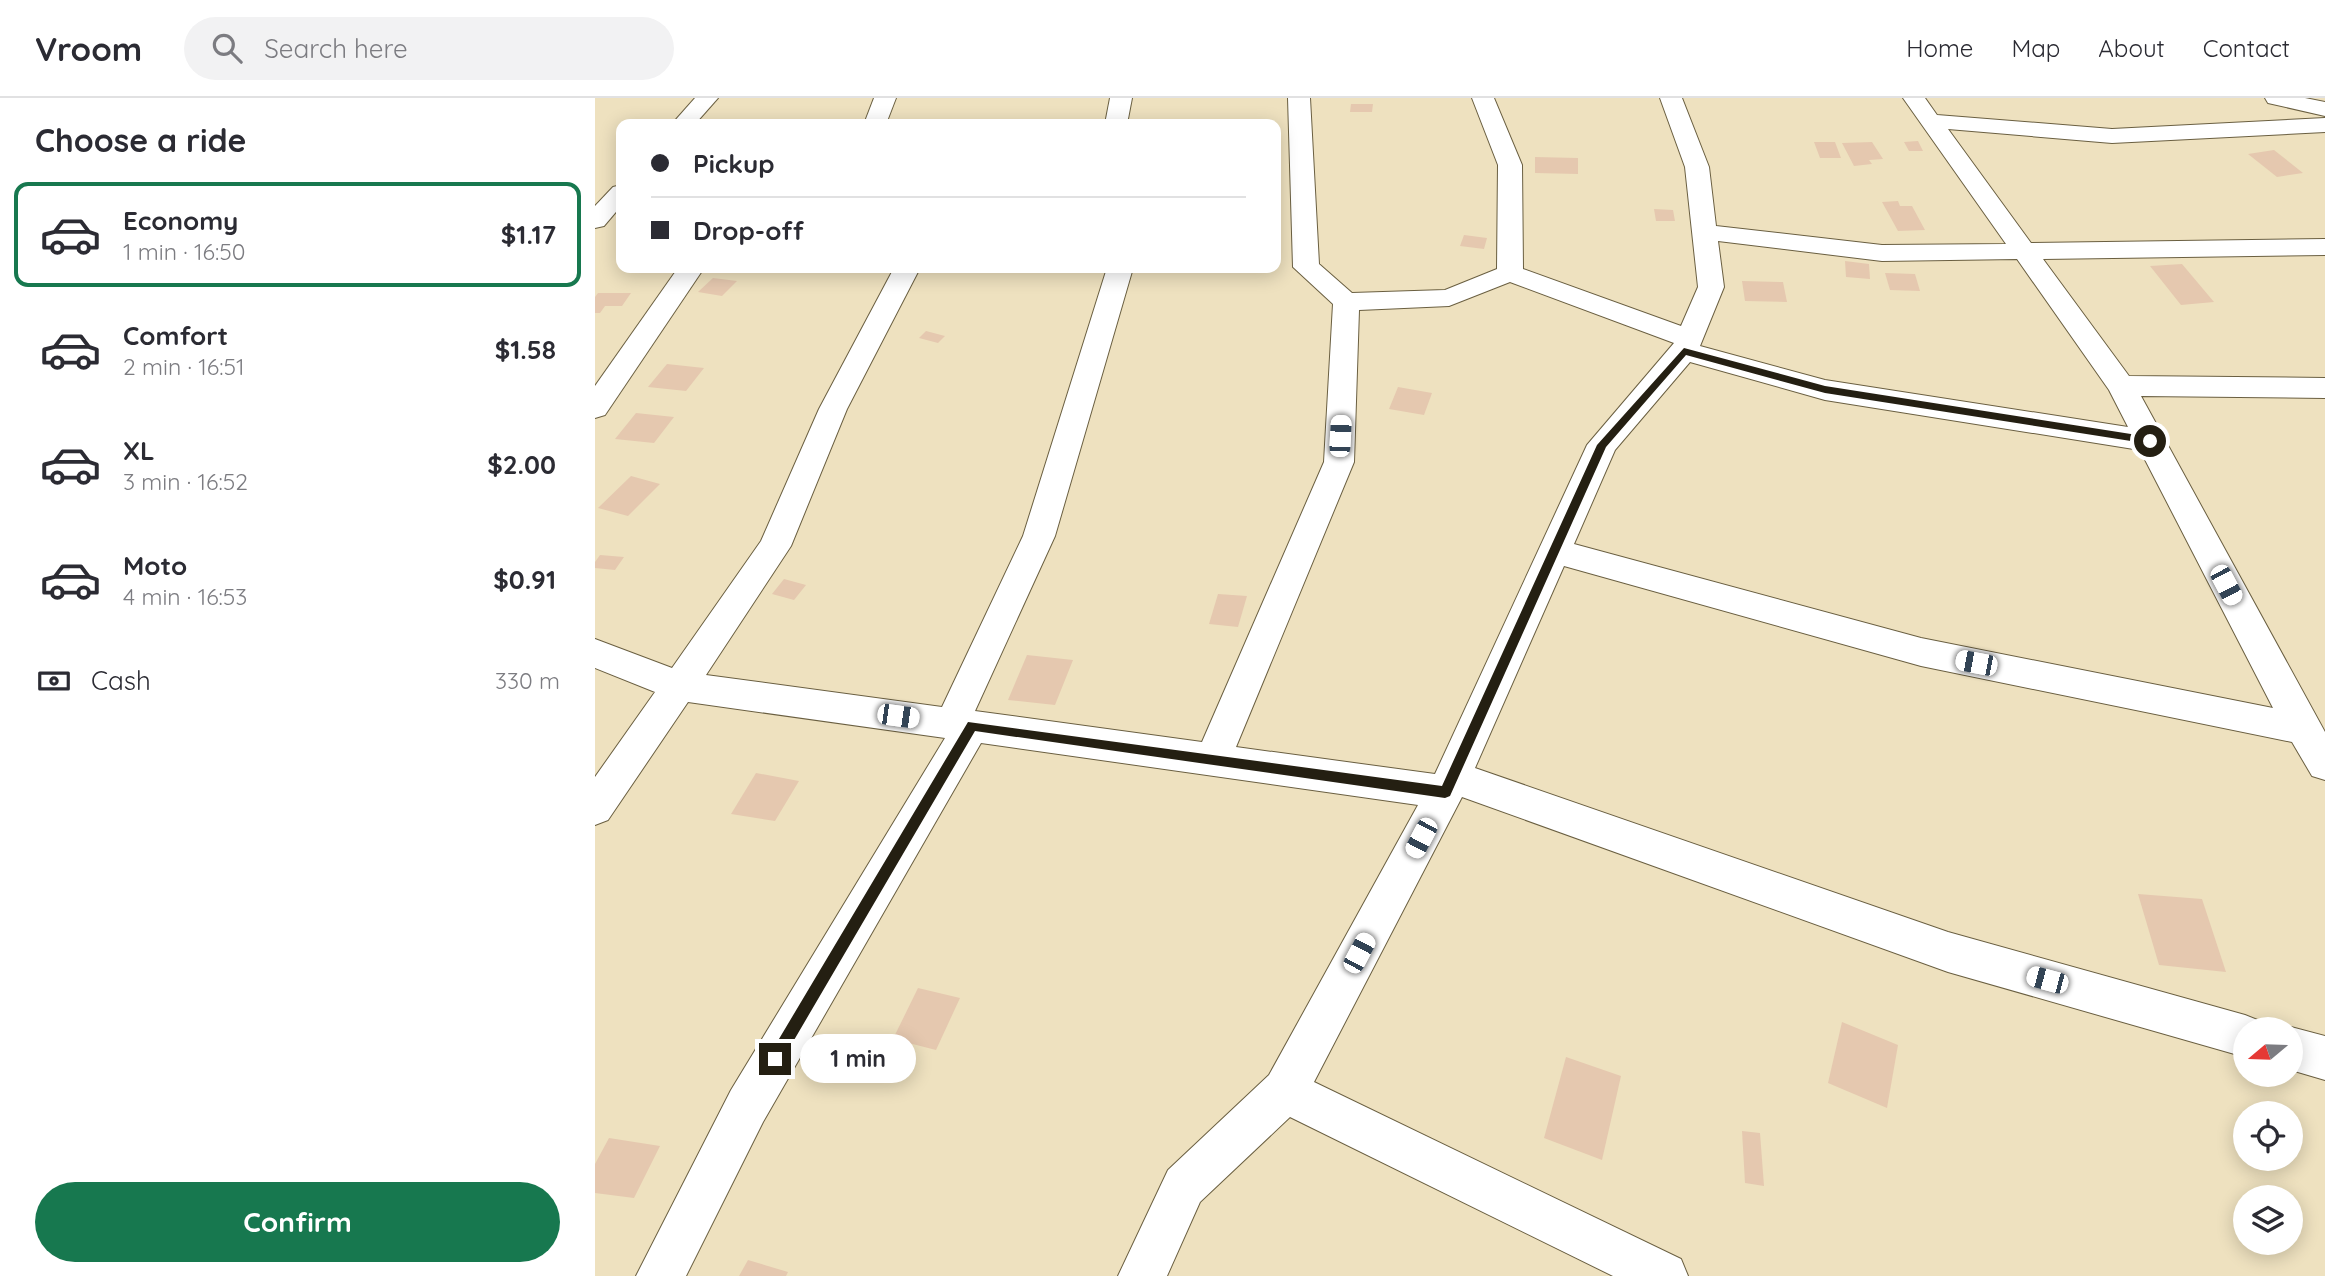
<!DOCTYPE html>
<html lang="en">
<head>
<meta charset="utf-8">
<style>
  :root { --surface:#fff; --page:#f2f2f3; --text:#2b2b33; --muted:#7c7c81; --line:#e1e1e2; --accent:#17784f }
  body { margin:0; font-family:Quicksand,sans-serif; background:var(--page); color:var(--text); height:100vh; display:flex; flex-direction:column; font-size:26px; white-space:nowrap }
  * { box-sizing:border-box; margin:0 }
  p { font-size:23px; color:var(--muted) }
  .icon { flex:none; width:38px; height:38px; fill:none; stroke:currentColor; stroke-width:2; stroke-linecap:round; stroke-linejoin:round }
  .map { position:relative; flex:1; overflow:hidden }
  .details { display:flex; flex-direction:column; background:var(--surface); width:595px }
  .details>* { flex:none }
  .hud { position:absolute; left:21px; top:21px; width:665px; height:154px; border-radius:14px; box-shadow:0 4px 18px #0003; display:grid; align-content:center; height:154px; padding:0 35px; background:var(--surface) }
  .needle { width:46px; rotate:251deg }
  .buttons { position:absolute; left:1638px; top:919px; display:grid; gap:14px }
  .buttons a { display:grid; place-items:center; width:70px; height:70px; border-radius:50%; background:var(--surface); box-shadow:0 4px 18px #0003; font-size:35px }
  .end { position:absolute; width:32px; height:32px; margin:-16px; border:9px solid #241f12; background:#fff; box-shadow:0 0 0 4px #fff }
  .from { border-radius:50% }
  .bubble { position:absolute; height:49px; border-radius:24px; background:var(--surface); box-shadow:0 4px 18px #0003; font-size:23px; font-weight:700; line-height:49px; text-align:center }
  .car { position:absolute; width:21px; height:42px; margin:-21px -10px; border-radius:9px; box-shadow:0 0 5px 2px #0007; background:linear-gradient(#fff 24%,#345 0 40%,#fff 0 76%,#345 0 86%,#fff 0) }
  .hud b { display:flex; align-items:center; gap:24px; height:66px; font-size:26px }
  .hud b+b { border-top:2px solid var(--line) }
  .hud i { width:18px; height:18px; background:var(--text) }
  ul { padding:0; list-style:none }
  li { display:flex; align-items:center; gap:21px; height:105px; margin:0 14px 10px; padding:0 21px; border:4px solid transparent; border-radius:14px }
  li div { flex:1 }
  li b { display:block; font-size:26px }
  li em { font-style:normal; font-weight:700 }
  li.current { border-color:var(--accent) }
  li>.icon { width:63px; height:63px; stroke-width:1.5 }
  h2 { padding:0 35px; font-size:32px; line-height:84px }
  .pay { display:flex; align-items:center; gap:18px; height:77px; padding:0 35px; font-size:26px }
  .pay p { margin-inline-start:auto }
  .action { display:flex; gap:14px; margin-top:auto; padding:14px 35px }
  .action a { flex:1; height:80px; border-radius:42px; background:var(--accent); color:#fff; font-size:28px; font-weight:700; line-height:80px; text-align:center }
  header { display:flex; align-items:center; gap:42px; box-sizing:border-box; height:98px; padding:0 35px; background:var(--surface); border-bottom:2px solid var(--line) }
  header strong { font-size:33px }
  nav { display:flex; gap:38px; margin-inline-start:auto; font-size:24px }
  .search { width:490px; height:63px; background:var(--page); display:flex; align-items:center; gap:18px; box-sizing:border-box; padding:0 24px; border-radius:38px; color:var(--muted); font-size:26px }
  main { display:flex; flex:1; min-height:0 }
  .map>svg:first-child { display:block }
  .building { fill:#e5c8af }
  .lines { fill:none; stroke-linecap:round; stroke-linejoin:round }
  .street-casing { stroke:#6a5f41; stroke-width:2 }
  .street { fill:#fff; fill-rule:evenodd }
  .route { fill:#241f12 }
</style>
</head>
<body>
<header>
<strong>Vroom</strong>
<div class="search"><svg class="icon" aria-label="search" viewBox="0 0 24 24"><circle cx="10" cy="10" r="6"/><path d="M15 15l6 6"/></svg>Search here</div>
<nav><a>Home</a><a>Map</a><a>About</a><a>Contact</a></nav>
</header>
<main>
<section class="details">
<h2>Choose a ride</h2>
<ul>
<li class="current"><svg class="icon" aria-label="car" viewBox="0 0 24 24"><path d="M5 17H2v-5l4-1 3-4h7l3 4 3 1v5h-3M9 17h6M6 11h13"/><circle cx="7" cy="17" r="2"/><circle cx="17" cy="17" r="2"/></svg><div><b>Economy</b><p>1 min · 16:50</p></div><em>$1.17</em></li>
<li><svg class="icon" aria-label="car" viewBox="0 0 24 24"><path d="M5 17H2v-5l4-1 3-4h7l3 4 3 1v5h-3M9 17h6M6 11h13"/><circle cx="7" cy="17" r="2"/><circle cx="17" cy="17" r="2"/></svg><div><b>Comfort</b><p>2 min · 16:51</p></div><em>$1.58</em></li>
<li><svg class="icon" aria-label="car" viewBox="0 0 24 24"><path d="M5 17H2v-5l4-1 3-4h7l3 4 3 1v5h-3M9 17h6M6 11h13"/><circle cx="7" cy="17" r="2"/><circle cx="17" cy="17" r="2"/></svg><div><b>XL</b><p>3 min · 16:52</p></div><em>$2.00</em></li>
<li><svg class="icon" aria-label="car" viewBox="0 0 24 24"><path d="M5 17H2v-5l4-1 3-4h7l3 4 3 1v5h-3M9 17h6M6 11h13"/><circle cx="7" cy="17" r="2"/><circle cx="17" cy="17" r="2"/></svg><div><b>Moto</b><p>4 min · 16:53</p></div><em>$0.91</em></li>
</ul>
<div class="pay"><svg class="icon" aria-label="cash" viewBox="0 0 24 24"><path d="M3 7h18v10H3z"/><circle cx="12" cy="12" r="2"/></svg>Cash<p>330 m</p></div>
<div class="action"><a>Confirm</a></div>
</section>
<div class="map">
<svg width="1730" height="1178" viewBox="0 0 1730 1178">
  <rect width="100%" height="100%" fill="#eee1bf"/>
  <!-- building -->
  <g class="building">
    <path d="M 756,6 L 778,6 L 777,14 L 755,14 Z"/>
    <path d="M 1323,43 L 1328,53 L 1314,53 L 1309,44 Z"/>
    <path d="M 1219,44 L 1240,44 L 1246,60 L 1225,60 Z"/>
    <path d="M 1277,44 L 1288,61 L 1274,62 L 1277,66 L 1259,68 L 1247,45 Z"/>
    <path d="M 1679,52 L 1708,75 L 1682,79 L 1653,56 Z"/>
    <path d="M 940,59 L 983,60 L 983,76 L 940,75 Z"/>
    <path d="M 1303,103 L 1305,108 L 1317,108 L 1330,132 L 1303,133 L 1287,104 Z"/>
    <path d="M 1059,111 L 1078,112 L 1080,123 L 1061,123 Z"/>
    <path d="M 869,137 L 892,140 L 889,151 L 865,148 Z"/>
    <path d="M 1250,163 L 1274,166 L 1275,181 L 1251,179 Z"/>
    <path d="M 1587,166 L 1619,204 L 1586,207 L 1555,168 Z"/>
    <path d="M 1290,175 L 1320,176 L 1325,193 L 1295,192 Z"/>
    <path d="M 118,180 L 142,183 L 127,198 L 103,194 Z"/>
    <path d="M 1147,183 L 1188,184 L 1192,204 L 1150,203 Z"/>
    <path d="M 3,195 L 36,195 L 27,208 L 10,208 L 5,215 L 0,215 L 0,199 Z"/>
    <path d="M 331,233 L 350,238 L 343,245 L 324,240 Z"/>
    <path d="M 72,266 L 109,270 L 91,293 L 53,289 Z"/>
    <path d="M 803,289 L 837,295 L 829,317 L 794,311 Z"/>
    <path d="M 41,315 L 79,319 L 59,345 L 20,341 Z"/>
    <path d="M 36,378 L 65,386 L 33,418 L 3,410 Z"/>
    <path d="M 5,457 L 29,459 L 20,472 L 0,470 L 0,464 Z"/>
    <path d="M 189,481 L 211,487 L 199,502 L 177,496 Z"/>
    <path d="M 623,496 L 652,498 L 643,529 L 614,526 Z"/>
    <path d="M 432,557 L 478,562 L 460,607 L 413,602 Z"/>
    <path d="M 161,675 L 204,683 L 180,723 L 136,716 Z"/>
    <path d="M 1543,796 L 1607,801 L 1631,874 L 1564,867 Z"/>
    <path d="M 323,890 L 365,900 L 341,952 L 298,941 Z"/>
    <path d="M 1247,924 L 1303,947 L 1292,1010 L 1233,985 Z"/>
    <path d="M 971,959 L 1026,978 L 1007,1062 L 949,1040 Z"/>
    <path d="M 1147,1033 L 1165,1035 L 1169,1088 L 1150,1085 Z"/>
    <path d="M 14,1040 L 65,1048 L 39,1100 L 0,1095 L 0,1066 Z"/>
    <path d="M 153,1162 L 193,1174 L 191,1178 L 144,1178 Z"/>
  </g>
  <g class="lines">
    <!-- street casing -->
    <g class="street-casing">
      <g id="street">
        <path d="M 100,0 L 123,0 L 100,26 L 77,26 Z"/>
        <path d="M 279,0 L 301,0 L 291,26 L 269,26 Z"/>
        <path d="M 515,0 L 537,0 L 532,26 L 510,26 Z"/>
        <path d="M 693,0 L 715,0 L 724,166 L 757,195 L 850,192 L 902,171 L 903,67 L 877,0 L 899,0 L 927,67 L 928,171 L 1086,228 L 1103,189 L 1090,69 L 1065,0 L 1087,0 L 1114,69 L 1121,128 L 1287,147 L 1411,146 L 1308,0 L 1330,0 L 1342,17 L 1517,31 L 1730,20 L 1730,34 L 1517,45 L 1353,31 L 1436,145 L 1730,141 L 1730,157 L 1448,161 L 1534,278 L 1730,280 L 1730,300 L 1546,298 L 1730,634 L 1730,682 L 1717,678 L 1697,644 L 1326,568 L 969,468 L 880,670 L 1353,834 L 1650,917 L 1665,923 L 1668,931 L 1650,931 L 1650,959 L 1353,874 L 867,699 L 719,984 L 1086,1161 L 1093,1178 L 1018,1178 L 695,1019 L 605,1104 L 572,1178 L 523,1178 L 573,1072 L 674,977 L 823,707 L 386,645 L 168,1024 L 91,1178 L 41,1178 L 136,992 L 350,640 L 93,604 L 13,722 L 0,727 L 0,679 L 60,594 L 0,570 L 0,541 L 77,570 L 166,443 L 224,311 L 299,170 L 325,170 L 252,311 L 196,448 L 111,577 L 347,609 L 428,438 L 512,170 L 538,170 L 460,438 L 380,613 L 607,644 L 729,364 L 738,206 L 698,169 ZM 1123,143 L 1287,163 L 1422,161 L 1514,292 L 1533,329 L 1230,282 L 1105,248 L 1129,189 ZM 915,184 L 1079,245 L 992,347 L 840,676 L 641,649 L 759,364 L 764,212 L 854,208 ZM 1095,264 L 1230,302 L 1545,352 L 1678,610 L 1326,540 L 979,446 L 1020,352 Z"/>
        <path d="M 1670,0 L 1710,0 L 1730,4 L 1730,18 L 1673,5 Z"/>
        <path d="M 26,87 L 26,108 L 9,128 L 0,130 L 0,108 L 18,89 Z"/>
        <path d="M 83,170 L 109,170 L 10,317 L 0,320 L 0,288 Z"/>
        <path d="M 1696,929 L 1730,938 L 1730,982 L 1696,972 L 1696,931 L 1692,931 Z"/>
      </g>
    </g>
    <!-- street -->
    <use href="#street" class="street"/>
  </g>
  <!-- route -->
  <path class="route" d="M 1089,250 L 1230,288 L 1555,339 L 1560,343 L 1555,346 L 1230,295 L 1091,257 L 1011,349 L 855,698 L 850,700 L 380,633 L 185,966 L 175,966 L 175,956 L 373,624 L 847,688 L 1002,347 Z"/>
</svg>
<div class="buttons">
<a><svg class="needle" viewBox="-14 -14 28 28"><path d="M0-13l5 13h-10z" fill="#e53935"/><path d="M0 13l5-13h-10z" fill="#7c7c81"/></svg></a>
<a><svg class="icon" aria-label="locate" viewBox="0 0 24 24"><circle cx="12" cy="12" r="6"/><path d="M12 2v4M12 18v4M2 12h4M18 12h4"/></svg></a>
<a><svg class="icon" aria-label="layers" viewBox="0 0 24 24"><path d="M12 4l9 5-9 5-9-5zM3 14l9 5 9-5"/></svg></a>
</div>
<i class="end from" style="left:1555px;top:343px"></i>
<i class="end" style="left:180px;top:961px"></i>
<div class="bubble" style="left:205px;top:936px;width:116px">1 min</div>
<i class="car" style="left:745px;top:338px;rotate:3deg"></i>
<i class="car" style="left:1631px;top:487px;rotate:152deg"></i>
<i class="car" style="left:1381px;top:565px;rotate:281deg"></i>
<i class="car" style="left:303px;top:618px;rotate:98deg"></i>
<i class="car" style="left:826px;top:740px;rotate:208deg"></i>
<i class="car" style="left:764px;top:855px;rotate:28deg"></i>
<i class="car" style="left:1452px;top:882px;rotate:285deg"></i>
<div class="hud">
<b><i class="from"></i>Pickup</b>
<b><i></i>Drop-off</b>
</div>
</div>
</main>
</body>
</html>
